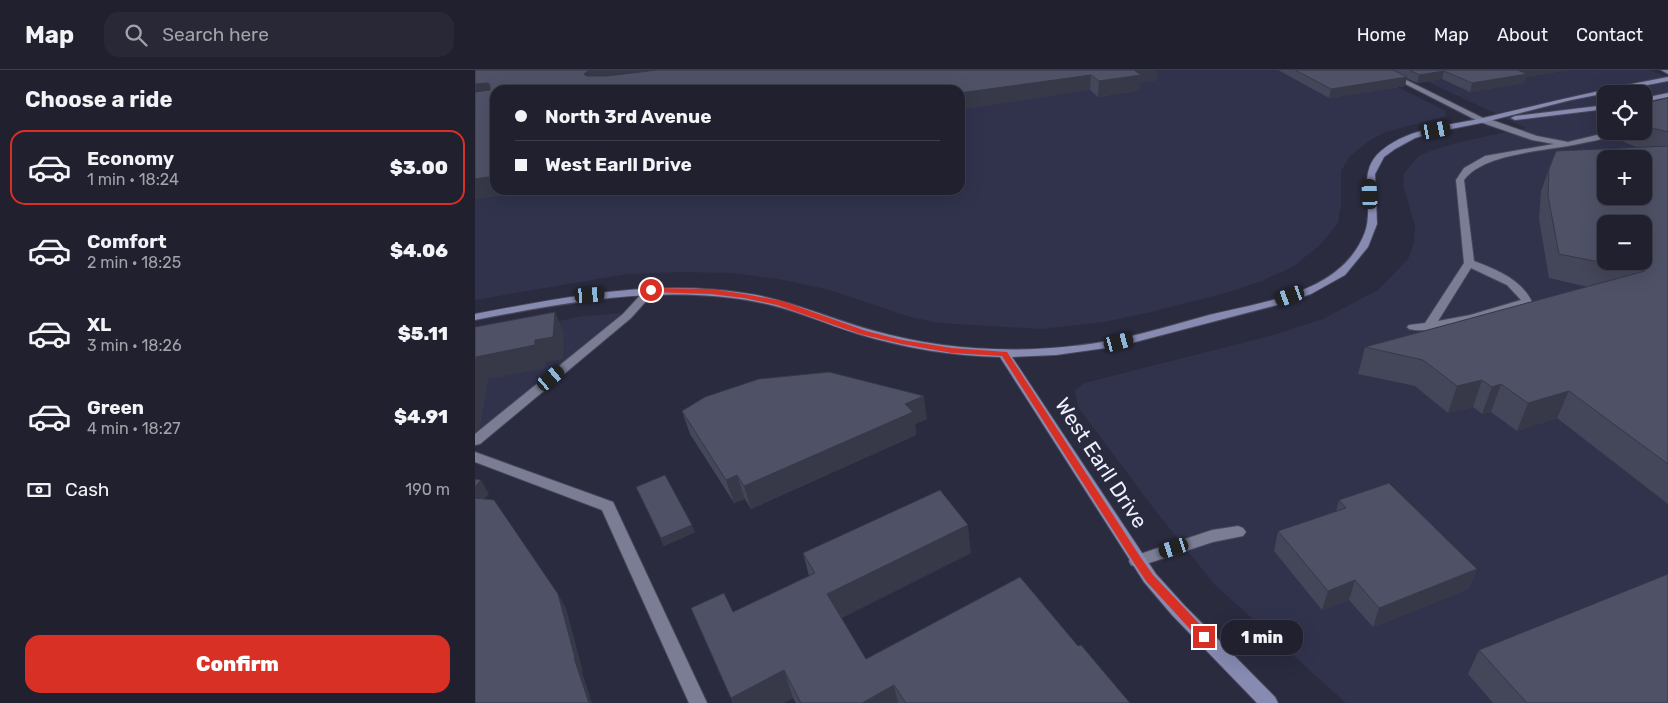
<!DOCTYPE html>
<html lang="en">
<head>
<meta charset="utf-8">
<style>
  :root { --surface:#20202f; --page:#282837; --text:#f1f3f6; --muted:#a2a3aa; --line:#3d3e4b; --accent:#d93025 }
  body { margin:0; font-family:Rubik,sans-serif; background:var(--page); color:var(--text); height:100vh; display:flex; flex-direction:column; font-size:19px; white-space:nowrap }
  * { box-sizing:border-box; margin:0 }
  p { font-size:16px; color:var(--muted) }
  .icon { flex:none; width:28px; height:28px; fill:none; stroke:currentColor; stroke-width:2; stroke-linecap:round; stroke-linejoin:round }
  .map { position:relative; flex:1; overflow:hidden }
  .drawer { display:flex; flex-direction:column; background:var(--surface); width:475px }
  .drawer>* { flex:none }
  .hud { position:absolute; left:15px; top:15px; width:475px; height:110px; border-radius:15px; box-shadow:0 5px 20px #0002,0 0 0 1px var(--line); display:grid; align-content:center; height:110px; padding:0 25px; background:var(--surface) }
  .fabs { position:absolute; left:1122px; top:15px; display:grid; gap:10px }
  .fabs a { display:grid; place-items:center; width:55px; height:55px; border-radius:10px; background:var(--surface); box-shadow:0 5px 20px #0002,0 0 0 1px var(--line); font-size:25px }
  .end { position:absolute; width:22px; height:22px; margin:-11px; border:6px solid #d93025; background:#fff; box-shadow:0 0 0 2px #fff }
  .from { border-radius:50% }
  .bubble { position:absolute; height:35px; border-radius:15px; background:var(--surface); box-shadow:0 5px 20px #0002,0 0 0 1px var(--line); font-size:16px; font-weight:800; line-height:35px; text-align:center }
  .car { position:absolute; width:15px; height:30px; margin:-15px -8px; border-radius:6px; box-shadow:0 0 4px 1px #0007; background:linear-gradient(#222 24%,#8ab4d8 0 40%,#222 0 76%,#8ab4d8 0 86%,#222 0) }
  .hud b { display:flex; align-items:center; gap:18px; height:48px; font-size:19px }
  .hud b+b { border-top:1px solid var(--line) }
  .hud i { width:12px; height:12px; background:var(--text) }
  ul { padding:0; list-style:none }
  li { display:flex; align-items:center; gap:15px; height:75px; margin:0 10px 8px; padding:0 15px; border:2px solid transparent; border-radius:15px }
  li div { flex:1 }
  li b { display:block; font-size:19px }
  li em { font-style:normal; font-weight:800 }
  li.selected { border-color:var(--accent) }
  li>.icon { width:45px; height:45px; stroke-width:1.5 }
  h2 { padding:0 25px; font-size:22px; line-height:60px }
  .pay { display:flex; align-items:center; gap:12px; height:55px; padding:0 25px; font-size:19px }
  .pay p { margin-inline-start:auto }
  .action { display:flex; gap:10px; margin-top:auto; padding:10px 25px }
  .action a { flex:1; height:58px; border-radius:15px; background:var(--accent); color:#fff; font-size:20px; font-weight:800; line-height:58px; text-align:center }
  header { display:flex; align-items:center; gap:30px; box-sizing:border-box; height:70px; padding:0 25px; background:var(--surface); border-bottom:1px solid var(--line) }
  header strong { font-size:24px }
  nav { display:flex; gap:28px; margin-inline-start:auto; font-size:18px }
  .search { width:350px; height:45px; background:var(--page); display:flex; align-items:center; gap:12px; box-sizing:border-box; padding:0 18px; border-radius:15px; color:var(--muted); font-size:19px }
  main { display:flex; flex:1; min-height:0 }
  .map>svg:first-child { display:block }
  .built { fill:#31334d; fill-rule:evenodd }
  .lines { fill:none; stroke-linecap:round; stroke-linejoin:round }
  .lane-casing { stroke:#484859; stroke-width:2 }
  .street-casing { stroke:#484859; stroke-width:2 }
  .secondary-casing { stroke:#484859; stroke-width:2 }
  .lane { fill:#7a7d94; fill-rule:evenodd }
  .street { fill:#7a7d94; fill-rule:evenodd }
  .secondary { fill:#878ab1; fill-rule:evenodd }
  .wall { fill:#444659 }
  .shaded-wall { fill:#373948 }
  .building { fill:#4f5167; stroke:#373948; fill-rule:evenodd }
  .route { fill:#d93025 }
  .labels { text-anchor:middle; stroke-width:5; stroke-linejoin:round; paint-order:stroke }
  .near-street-label { font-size:21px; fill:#eef0fd; stroke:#2a2b3f }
</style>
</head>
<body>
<header>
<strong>Map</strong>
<div class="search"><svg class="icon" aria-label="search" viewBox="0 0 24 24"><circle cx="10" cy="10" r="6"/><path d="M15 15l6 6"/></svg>Search here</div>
<nav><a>Home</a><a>Map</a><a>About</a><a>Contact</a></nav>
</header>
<main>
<section class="drawer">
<h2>Choose a ride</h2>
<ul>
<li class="selected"><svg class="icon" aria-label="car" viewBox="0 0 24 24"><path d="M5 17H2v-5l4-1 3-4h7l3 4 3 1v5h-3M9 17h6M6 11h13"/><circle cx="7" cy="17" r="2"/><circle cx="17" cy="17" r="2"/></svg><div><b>Economy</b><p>1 min · 18:24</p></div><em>$3.00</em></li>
<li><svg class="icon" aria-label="car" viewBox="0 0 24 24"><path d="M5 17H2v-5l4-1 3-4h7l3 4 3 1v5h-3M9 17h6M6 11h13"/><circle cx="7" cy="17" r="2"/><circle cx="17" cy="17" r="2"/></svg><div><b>Comfort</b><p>2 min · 18:25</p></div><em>$4.06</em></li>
<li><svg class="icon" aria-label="car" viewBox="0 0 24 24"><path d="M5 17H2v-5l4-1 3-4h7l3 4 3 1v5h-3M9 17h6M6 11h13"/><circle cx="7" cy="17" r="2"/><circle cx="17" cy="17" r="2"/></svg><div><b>XL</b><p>3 min · 18:26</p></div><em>$5.11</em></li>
<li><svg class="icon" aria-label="car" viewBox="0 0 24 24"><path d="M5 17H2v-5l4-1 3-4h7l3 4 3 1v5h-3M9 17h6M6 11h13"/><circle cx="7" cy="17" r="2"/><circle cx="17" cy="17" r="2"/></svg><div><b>Green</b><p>4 min · 18:27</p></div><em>$4.91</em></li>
</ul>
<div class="pay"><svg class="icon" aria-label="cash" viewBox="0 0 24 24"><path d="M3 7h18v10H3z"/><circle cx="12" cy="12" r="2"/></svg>Cash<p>190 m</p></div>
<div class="action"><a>Confirm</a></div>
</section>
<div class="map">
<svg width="1193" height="633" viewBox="0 0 1193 633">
  <rect width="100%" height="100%" fill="#2a2b3f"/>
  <!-- built -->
  <g class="built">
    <path d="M 0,0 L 889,0 L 961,36 L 970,41 L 971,46 L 911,62 L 897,69 L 875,86 L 866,101 L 866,135 L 863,153 L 845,175 L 819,196 L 787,211 L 754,222 L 676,242 L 629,252 L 566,259 L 464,253 L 435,247 L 355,220 L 304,209 L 256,203 L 205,202 L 152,204 L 0,230 ZM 20,20 L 485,20 L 485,120 L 20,120 Z"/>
    <path d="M 928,0 L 1173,0 L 1193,7 L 1193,633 L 871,633 L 740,515 L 679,439 L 603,337 L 600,320 L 609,313 L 795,266 L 848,249 L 903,220 L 933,189 L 939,173 L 940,156 L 928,114 L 929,103 L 944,86 L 958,80 L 989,71 L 1051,58 ZM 1131,24 L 1169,24 L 1169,61 L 1131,61 ZM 1131,89 L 1169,89 L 1169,126 L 1131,126 ZM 1131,154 L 1169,154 L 1169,191 L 1131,191 Z"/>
    <path d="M 147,243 L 0,370 L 0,267 L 109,246 Z"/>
  </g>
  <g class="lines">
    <!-- lane casing -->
    <g class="lane-casing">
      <g id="lane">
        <path d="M 1005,48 L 1011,48 L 1062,66 L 1093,72 L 1130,63 L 1134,65 C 1128,70 1117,71 1108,73 C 1076,81 1009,82 989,110 L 999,191 C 1022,200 1046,209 1057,232 L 1056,234 C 1029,243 960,266 934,259 L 932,257 L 934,255 L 950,253 L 989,193 L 981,110 L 989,98 L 1010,86 L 1079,74 L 1057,70 L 1005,52 ZM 996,198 L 1032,215 L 1046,230 L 995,245 L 963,251 Z"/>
        <path d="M 176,217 L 181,220 L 156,248 L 5,374 L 0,375 L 0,364 L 148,244 L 172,218 Z"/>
        <path d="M 0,382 L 138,432 L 232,633 L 214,633 L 127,440 L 0,392 Z"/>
        <path d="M 763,456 L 768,458 L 771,462 L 768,466 L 738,472 L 662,497 L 656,495 L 654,491 L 656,487 L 737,460 Z"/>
      </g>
    </g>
    <!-- street casing -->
    <g class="street-casing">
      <g id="street">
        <path d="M 903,0 L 911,0 L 1012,50 L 1005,52 Z"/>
        <path d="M 1186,0 L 1193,0 L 1193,4 Z"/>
      </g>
    </g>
    <!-- secondary casing -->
    <g class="secondary-casing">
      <g id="secondary">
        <path d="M 1193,7 L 1193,11 L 1096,30 L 1006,53 L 961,62 L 940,68 L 920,79 L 909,87 L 900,104 L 902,154 L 893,177 L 870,205 L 836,224 L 806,234 L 645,276 L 581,285 L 537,287 L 681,504 L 709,535 L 800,627 L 803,633 L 782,633 L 697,545 L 669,512 L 525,287 C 478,286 429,278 383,264 C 350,254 317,238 282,232 C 188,214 93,232 0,250 L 0,244 C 89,227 178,209 269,223 C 313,229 353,248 396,260 C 477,283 562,285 644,269 C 675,262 704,253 734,245 C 789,231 867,224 890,162 C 900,134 880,103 906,81 C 936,56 977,56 1012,47 C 1072,33 1132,18 1193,7 Z"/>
        <path d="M 1193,23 L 1193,27 L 1169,32 L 1169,28 Z"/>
        <path d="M 1131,35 L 1131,39 L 1040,50 L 1036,48 L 1040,46 Z"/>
      </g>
    </g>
    <!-- lane -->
    <use href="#lane" class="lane"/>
    <!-- street -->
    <use href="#street" class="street"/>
    <!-- secondary -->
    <use href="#secondary" class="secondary"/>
  </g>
  <!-- wall -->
  <g class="wall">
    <path d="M 0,0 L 682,0 L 681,10 L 665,13 L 665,20 L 623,27 L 615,20 L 485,20 L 20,120 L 60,120 L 0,129 Z"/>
    <path d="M 803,0 L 1093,0 L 1051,7 L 1049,13 L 995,22 L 967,9 L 942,13 L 931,8 L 930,16 L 854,28 Z"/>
    <path d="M 1193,28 L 1193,434 L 1082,348 L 1042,361 L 1016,342 L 1007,344 L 998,337 L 973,343 L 940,316 L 883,304 L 890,277 L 1113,217 L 1074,208 L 1064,149 L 1066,121 L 1074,99 L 1163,78 L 1136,66 L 1131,61 L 1124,61 L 1131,43 L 1131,61 L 1169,61 L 1169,33 Z"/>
    <path d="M 207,341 L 452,349 L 440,354 L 441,365 L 276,439 L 270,429 L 259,433 L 215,364 Z"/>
    <path d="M 161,417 L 220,462 L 189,476 Z"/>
    <path d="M 864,430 L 1002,499 L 993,519 L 898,557 L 874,530 L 847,540 L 799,481 L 803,461 L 861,441 Z"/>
    <path d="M 328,483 L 496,483 L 366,548 L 391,589 L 603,576 L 655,633 L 321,633 L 318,628 L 308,633 L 258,633 L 228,566 L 216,538 L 258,542 L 334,506 Z"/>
    <path d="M 1004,580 L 1193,633 L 1018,633 L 993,604 Z"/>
  </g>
  <!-- shaded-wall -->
  <g class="shaded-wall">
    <path d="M 115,0 L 249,0 L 114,20 L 109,4 Z"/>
    <path d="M 657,0 L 682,0 L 681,10 L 665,13 L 665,20 L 623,27 L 624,11 Z"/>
    <path d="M 1043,0 L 1093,0 L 1051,7 L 1049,13 L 995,22 L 997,13 Z"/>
    <path d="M 969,1 L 967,9 L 942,13 L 944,5 Z"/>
    <path d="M 616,5 L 615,20 L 485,40 L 485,23 Z"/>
    <path d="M 932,7 L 930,16 L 854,28 L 856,19 Z"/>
    <path d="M 13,13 L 20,29 L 0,31 L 0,14 Z"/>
    <path d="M 20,106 L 20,120 L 60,120 L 0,129 L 0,109 Z"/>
    <path d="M 80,242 L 89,263 L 88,289 L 70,292 L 70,298 L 13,309 L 5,357 L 0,362 L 0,295 L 1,287 L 60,270 Z"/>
    <path d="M 1007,310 L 998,337 L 973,343 L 982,316 Z"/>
    <path d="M 1026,314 L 1016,342 L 1007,344 L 1017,317 Z"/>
    <path d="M 1094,321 L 1082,348 L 1042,361 L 1053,333 Z"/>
    <path d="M 449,326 L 452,349 L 440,354 L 441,365 L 276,439 L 269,416 L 430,334 Z"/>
    <path d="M 262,405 L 270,429 L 259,433 L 251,410 Z"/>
    <path d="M 6,410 L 14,424 L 0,439 L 0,417 Z"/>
    <path d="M 217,455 L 220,462 L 189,476 L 186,468 Z"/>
    <path d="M 493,455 L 496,483 L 359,552 L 352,524 Z"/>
    <path d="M 1002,499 L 993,519 L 898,557 L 904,538 Z"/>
    <path d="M 880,510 L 874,530 L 847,540 L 853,521 Z"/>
    <path d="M 83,524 L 91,538 L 108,602 L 107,602 L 117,633 L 114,633 L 99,588 Z"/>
    <path d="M 309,600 L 318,628 L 308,633 L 259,633 L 256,628 Z"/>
    <path d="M 419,615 L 423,633 L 387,633 Z"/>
  </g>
  <!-- building -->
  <g class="building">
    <path d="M 0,0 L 118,0 L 115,0 L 109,4 L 111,6 L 132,6 L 182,0 L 659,0 L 666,5 L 624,11 L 616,5 L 485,23 L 485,20 L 20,20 L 20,106 L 0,109 L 0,22 L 15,20 L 15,15 L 13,13 L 0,14 Z"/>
    <path d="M 820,0 L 918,0 L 932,7 L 856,19 Z"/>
    <path d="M 935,0 L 1045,0 L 1043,0 L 1052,4 L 997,13 L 969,1 L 944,5 Z"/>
    <path d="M 1193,28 L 1193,62 L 1169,56 L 1169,33 Z"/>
    <path d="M 1193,76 L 1193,394 L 1094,321 L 1053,333 L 1026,314 L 1017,317 L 1007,310 L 982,316 L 948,290 L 890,277 L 1170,201 L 1084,184 L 1073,126 L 1074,99 L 1081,81 ZM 1131,89 L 1169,89 L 1169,126 L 1131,126 ZM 1131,154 L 1169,154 L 1169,191 L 1131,191 Z"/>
    <path d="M 80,242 L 78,267 L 60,270 L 60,275 L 1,287 L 0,295 L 0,257 Z"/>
    <path d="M 354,302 L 449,326 L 430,334 L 438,342 L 269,416 L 262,405 L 251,410 L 207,341 L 230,327 L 284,309 Z"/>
    <path d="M 190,405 L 217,455 L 186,468 L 161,417 Z"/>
    <path d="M 0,409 L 6,410 L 0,417 Z"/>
    <path d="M 914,413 L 1002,499 L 904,538 L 880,510 L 853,521 L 803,461 L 871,438 L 864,430 Z"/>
    <path d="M 465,420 L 493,455 L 352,524 L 391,589 L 545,507 L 603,576 L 606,575 L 655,633 L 431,633 L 419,615 L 387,633 L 326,633 L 309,600 L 256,628 L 216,538 L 249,523 L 258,542 L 340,503 L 328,483 Z"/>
    <path d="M 0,428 L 19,430 L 83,524 L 100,588 L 99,588 L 114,633 L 0,633 Z"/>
    <path d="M 1193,504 L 1193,633 L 1052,633 L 1004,580 Z"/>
  </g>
  <!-- route -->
  <path class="route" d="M 176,218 L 236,219 L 269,224 L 307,231 L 391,261 L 427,270 L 477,278 L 532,282 L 666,488 L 678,505 L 733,563 L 734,567 L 733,570 L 725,570 L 671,511 L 659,493 L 527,286 L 477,283 L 427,274 L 385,264 L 302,235 L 269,228 L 236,224 L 174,222 L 173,220 Z"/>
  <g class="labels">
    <!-- near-street labels -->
    <g class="near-street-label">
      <text transform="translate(626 393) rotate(57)" y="7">West Earll Drive</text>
    </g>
  </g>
</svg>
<div class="fabs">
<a><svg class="icon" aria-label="locate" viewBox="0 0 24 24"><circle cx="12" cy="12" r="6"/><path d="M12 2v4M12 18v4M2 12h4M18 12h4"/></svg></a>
<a>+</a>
<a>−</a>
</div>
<i class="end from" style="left:176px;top:220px"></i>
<i class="end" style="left:729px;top:567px"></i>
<div class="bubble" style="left:746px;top:550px;width:82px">1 min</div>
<i class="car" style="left:961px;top:60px;rotate:79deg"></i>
<i class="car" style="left:895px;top:124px;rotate:357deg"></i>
<i class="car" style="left:115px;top:225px;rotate:86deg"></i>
<i class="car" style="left:815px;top:226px;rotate:250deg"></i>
<i class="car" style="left:644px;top:272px;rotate:75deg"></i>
<i class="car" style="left:76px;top:308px;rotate:50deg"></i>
<i class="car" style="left:699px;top:478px;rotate:252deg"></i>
<div class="hud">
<b><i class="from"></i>North 3rd Avenue</b>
<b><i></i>West Earll Drive</b>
</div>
</div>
</main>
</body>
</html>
